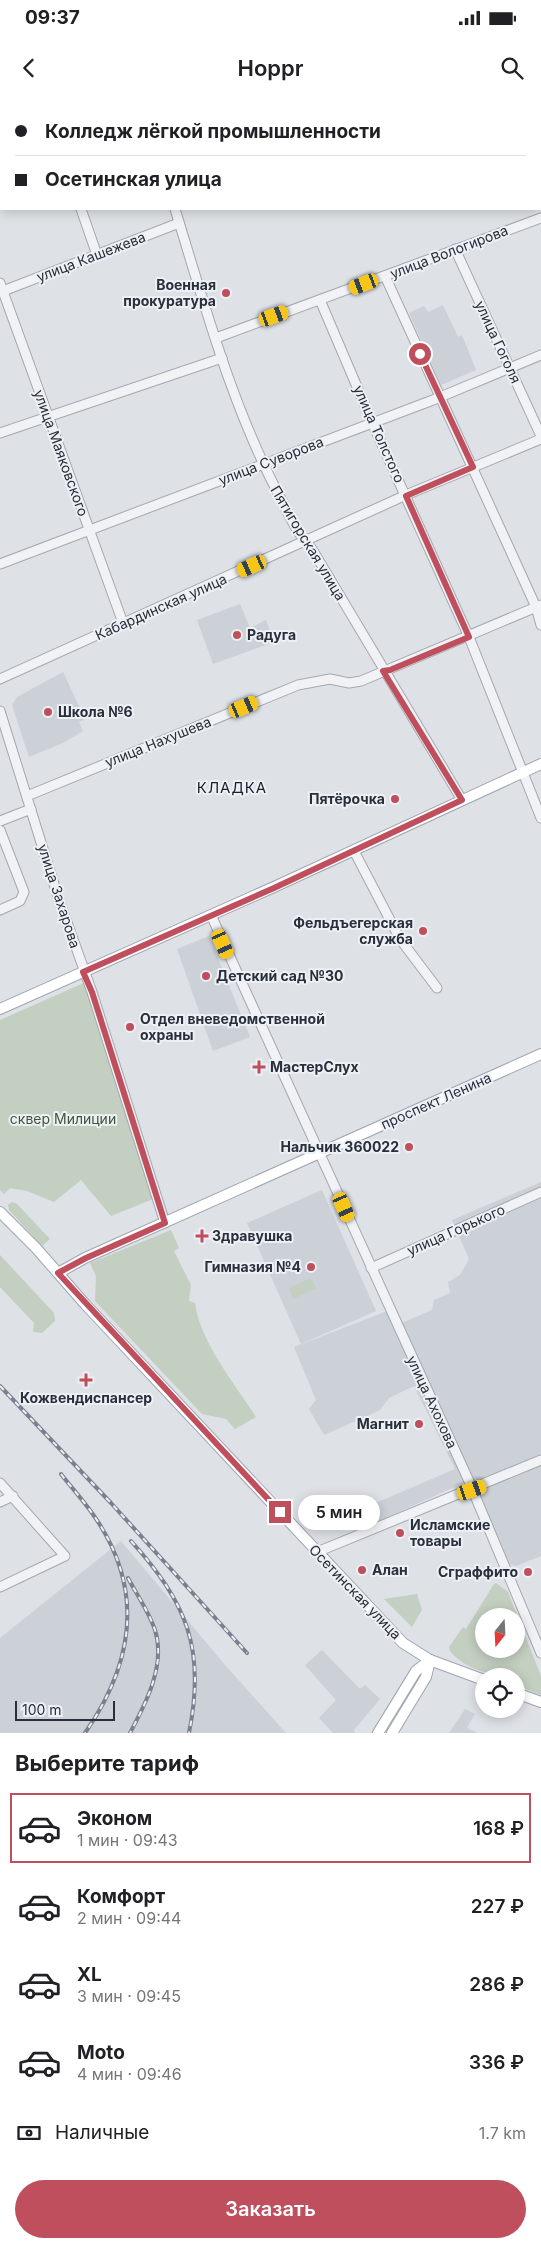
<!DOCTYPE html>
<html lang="ru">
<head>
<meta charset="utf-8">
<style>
  :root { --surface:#fff; --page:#f2f2f2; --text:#202124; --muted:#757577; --line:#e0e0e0; --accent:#bf4f5c }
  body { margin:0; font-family:Inter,sans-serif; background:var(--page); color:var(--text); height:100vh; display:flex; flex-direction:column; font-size:19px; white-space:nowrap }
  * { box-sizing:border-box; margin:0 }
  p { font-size:16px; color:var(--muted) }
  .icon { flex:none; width:28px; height:28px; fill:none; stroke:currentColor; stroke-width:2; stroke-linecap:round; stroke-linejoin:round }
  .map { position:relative; height:1633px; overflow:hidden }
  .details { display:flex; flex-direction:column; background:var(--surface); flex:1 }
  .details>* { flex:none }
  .hud { position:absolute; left:0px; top:0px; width:541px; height:110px; box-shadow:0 2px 12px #0003; display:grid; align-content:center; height:110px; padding:0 15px; background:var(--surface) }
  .needle { width:32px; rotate:198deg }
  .buttons { position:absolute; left:475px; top:1508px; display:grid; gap:10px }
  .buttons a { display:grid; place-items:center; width:50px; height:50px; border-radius:50%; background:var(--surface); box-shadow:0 2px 12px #0003; font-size:25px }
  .scale { position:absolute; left:15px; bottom:12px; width:100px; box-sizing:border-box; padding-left:5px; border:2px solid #292f3b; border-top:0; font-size:14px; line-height:18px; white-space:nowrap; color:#292f3b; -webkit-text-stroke:4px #edf0f4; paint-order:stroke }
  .end { position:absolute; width:22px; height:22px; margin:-11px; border:6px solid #bf4f5c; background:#fff; box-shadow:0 0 0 2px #fff }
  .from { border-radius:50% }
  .bubble { position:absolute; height:35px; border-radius:18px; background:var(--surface); box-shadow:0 2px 12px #0003; font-size:16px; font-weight:600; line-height:35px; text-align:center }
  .car { position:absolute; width:15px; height:30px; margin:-15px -8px; border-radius:6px; box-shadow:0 0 4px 1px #0007; background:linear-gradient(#f5c518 24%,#345 0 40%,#f5c518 0 76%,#345 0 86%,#f5c518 0) }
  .hud b { display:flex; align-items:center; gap:18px; height:48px; font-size:19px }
  .hud b+b { border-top:1px solid var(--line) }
  .hud i { width:12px; height:12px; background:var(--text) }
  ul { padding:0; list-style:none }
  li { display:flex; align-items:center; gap:15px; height:70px; margin:0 10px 8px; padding:0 5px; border:2px solid transparent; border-radius:0px }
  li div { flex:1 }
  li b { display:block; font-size:19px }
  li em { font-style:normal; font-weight:600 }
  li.selected { border-color:var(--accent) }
  li>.icon { width:45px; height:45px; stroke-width:1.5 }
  h2 { padding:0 15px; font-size:22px; line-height:60px }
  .pay { display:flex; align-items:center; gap:12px; height:55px; padding:0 15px; font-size:19px }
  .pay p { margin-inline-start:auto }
  .cta { display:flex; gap:10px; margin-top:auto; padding:10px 15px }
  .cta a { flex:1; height:58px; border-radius:30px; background:var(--accent); color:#fff; font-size:20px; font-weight:600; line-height:58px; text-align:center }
  .status { display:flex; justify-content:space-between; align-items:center; height:35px; padding:0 25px; background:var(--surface); direction:ltr }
  .status svg { height:14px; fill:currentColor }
  header { display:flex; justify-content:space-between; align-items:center; height:65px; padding:0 15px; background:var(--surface); font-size:22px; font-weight:600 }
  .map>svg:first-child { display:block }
  .built { fill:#ccd0d7 }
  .green { fill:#c3cfc0; fill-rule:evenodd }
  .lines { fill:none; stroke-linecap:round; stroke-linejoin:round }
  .minor-casing { stroke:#a4a8af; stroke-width:11 }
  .major-casing { stroke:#9fa5b0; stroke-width:12 }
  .minor { stroke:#f0f2f5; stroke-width:9 }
  .major { stroke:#fff; stroke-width:10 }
  .rail-casing { stroke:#79808e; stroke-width:4 }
  .rail { stroke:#edf0f4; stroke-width:2; stroke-dasharray:5.5; stroke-linecap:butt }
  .route { stroke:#bf4f5c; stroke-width:6 }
  .poi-dot { fill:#bf4f5c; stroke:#edf0f4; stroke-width:2 }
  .labels { text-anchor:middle; stroke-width:4; stroke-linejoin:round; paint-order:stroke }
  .street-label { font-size:14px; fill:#292f3b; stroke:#edf0f4 }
  .poi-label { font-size:14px; font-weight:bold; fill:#292f3b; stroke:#edf0f4; text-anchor:start }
  .park-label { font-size:14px; fill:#3c5538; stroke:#edf0f4 }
  .neighbourhood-label { font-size:15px; letter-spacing:1px; fill:#1b202c; stroke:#edf0f4 }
</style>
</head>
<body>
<div class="status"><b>09:37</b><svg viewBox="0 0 49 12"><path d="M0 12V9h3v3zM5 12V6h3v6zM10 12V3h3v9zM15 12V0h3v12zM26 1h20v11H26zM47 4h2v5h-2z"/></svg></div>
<header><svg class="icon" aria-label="back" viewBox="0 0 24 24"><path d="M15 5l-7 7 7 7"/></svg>Hoppr<svg class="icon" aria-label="search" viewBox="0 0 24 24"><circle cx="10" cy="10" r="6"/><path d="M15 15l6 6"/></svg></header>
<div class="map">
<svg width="541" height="1633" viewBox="0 0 541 1633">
  <rect width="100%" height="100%" fill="#dee1e6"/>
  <!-- built -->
  <g class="built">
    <path d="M 443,205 L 458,237 L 462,235 L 476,270 L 441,285 L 409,213 L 424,206 L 428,212 Z"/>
    <path d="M 240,504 L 250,528 L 266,520 L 274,542 L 213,564 L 197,520 Z"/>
    <path d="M 63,572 L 85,619 L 79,622 L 83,631 L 63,643 L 29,657 L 12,605 L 17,597 Z"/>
    <path d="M 209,836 L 250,937 L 213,951 L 177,849 Z"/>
    <path d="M 541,1082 L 541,1456 L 516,1466 L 508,1464 L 472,1379 L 379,1421 L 371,1405 L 455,1369 L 414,1286 L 389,1298 L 380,1310 L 324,1335 L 309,1309 L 316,1300 L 294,1247 L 390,1210 L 397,1225 L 432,1210 L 434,1200 L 450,1193 L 448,1182 L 460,1175 L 469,1159 L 452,1120 Z"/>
    <path d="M 322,1090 L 376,1211 L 301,1244 L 247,1123 Z"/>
    <path d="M 121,1441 L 225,1565 L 286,1633 L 0,1633 L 0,1538 Z"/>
    <path d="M 322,1550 L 360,1589 L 365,1585 L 380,1599 L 354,1630 L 355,1633 L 333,1633 L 319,1618 L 336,1600 L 305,1565 Z"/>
    <path d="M 465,1609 L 475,1614 L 467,1628 L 478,1633 L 449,1633 Z"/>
  </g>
  <!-- green -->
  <g class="green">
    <path d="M 367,0 L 541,0 L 541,39 L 540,1 Z"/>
    <path d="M 86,882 L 153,1099 L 111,1116 L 81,1080 L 54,1102 L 27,1091 L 10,1088 L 4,1094 L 0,1090 L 0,920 Z"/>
    <path d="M 12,1102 L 17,1104 L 50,1139 L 42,1146 L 9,1110 L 8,1105 Z"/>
    <path d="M 171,1130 L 179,1148 L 174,1151 L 191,1185 L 189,1201 L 195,1203 C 200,1242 235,1284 256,1317 L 235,1329 L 226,1319 L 202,1314 L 95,1201 L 96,1176 L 90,1163 Z"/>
    <path d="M 0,1155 L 54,1213 L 55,1221 L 42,1233 L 33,1232 L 34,1223 L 0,1187 Z"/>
    <path d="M 311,1178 L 316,1188 L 293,1199 L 289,1188 Z"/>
    <path d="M 496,1483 L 508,1492 L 541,1576 L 541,1595 L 516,1585 L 516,1576 C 493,1576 465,1570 450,1551 L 449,1547 L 463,1527 L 466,1529 L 494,1484 ZM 484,1516 L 516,1516 L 516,1549 L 484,1549 Z"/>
    <path d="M 417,1494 L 422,1510 L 412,1527 L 384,1499 Z"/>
  </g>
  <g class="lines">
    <!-- minor casing -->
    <g class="minor-casing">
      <g id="minor">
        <path d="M 139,0 L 140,1"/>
        <path d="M 195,0 L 196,1"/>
        <path d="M 59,1 L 59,0"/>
        <path d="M 92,1 L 96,0"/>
        <path d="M 0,26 L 1,25"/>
        <path d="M 81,109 L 97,155"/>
        <path d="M 175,109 C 205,206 232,307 280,397 C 289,415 297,434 312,449 L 462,700"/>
        <path d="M 455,149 L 541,336"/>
        <path d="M 385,176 L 536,507 L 541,525"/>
        <path d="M 0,183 L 123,523"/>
        <path d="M 3,191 L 179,123"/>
        <path d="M 320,200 L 375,329 L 469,537 L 541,718"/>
        <path d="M 216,238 L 541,118"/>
        <path d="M 0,333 L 222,258"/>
        <path d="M 0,464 L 433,300 L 541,255"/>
        <path d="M 0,579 L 406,395 L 541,339"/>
        <path d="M 0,611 L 59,800 L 92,892 L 165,1123"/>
        <path d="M 27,696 L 298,585 L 330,579 L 349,583 L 361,581 L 541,505"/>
        <path d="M 0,721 L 31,709"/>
        <path d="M 0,730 L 24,792 L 20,801 L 0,810"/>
        <path d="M 354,751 L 400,839 L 437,888"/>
        <path d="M 211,815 L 468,1379 L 541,1553"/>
        <path d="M 371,1168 L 541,1092"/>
        <path d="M 0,1383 L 65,1456 L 0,1487"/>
        <path d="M 0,1402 L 13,1396"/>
        <path d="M 317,1452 L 541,1360"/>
      </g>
    </g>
    <!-- major casing -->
    <g class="major-casing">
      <g id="major">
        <path d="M 0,909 L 274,787 L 541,664"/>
        <path d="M 0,1112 L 36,1148 L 85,1204 L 403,1543 L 430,1560 L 484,1580"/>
        <path d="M 58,1173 L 85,1158 L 541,954"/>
        <path d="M 516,1593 L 541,1602"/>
        <path d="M 378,1633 L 416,1571 L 430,1560"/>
        <path d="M 392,1633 L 426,1577 L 430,1560"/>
      </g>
    </g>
    <!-- minor -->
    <use href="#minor" class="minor"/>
    <!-- major -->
    <use href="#major" class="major"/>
    <!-- rail casing -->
    <g class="rail-casing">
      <g id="rail">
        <path d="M 0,1286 L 111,1403 L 247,1553"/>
        <path d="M 61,1374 C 71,1387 83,1400 92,1413 C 145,1487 135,1561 85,1633"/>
        <path d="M 131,1441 C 187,1503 206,1549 189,1633"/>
        <path d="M 128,1478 C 137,1495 149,1512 155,1530 C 166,1565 146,1603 130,1633"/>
      </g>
    </g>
    <!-- rail -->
    <use href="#rail" class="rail"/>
  </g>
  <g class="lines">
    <!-- route -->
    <path class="route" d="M 280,1412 L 58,1173 L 86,1158 L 165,1123 L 92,892 L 83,872 L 274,788 L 462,700 L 383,571 L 390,570 L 469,537 L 406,396 L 473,367 L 420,254"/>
  </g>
  <!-- markers -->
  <g class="poi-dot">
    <circle cx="226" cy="193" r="5"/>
    <circle cx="237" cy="535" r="5"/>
    <circle cx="48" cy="612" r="5"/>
    <circle cx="395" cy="699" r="5"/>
    <circle cx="423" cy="831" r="5"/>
    <circle cx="206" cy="876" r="5"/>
    <circle cx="130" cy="927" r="5"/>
    <path d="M256.5 959.5h5v5h5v5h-5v5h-5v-5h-5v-5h5z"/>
    <circle cx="409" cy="1047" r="5"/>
    <path d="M199.5 1128.5h5v5h5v5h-5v5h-5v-5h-5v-5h5z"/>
    <circle cx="311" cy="1167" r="5"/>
    <path d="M83.5 1272.5h5v5h5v5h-5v5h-5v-5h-5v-5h5z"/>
    <circle cx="419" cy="1324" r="5"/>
    <circle cx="400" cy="1433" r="5"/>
    <circle cx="362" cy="1470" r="5"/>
    <circle cx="528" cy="1472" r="5"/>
  </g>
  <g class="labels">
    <!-- street labels -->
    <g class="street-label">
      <text transform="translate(449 152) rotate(-21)" y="5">улица Вологирова</text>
      <text transform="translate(91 157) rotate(-21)" y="5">улица Кашежева</text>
      <text transform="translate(498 242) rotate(65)" y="5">улица Гоголя</text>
      <text transform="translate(379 334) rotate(66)" y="5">улица Толстого</text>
      <text transform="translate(61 353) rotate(70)" y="5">улица Маяковского</text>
      <text transform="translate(271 361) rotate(-21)" y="5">улица Суворова</text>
      <text transform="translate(308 443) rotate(59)" y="5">Пятигорская улица</text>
      <text transform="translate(161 507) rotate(-24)" y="5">Кабардинская улица</text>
      <text transform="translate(158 642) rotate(-22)" y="5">улица Нахушева</text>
      <text transform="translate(59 796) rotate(72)" y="5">улица Захарова</text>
      <text transform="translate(436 1001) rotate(-24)" y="5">проспект Ленина</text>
      <text transform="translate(456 1130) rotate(-24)" y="5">улица Горького</text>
      <text transform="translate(432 1302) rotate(65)" y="5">улица Ахохова</text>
      <text transform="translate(355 1492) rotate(46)" y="5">Осетинская улица</text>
    </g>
    <!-- poi labels -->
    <g class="poi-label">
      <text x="216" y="190" text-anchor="end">Военная<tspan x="216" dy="16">прокуратура</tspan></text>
      <text x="247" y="540">Радуга</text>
      <text x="58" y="617">Школа №6</text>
      <text x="385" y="704" text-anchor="end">Пятёрочка</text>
      <text x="413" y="828" text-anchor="end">Фельдъегерская<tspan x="413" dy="16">служба</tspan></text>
      <text x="216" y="881">Детский сад №30</text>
      <text x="140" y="924">Отдел вневедомственной<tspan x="140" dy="16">охраны</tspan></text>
      <text x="270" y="972">МастерСлух</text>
      <text x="399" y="1052" text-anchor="end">Нальчик 360022</text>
      <text x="212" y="1141">Здравушка</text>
      <text x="301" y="1172" text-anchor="end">Гимназия №4</text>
      <text x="86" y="1303" text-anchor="middle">Кожвендиспансер</text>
      <text x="409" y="1329" text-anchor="end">Магнит</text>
      <text x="410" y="1430">Исламские<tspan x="410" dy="16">товары</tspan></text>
      <text x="372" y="1475">Алан</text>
      <text x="518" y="1477" text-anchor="end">Сграффито</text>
    </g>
    <!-- park labels -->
    <g class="park-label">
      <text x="63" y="1024">сквер Милиции</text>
    </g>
    <!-- neighbourhood labels -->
    <g class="neighbourhood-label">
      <text x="232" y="693">КЛАДКА</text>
    </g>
  </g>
</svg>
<div class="buttons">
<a><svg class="needle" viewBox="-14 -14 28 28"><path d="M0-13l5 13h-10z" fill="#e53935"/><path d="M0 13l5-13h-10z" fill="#757577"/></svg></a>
<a><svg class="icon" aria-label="locate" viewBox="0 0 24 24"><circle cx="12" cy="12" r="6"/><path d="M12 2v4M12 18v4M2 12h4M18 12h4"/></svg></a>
</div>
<div class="scale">100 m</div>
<i class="end from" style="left:420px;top:254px"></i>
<i class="end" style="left:280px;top:1412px"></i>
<div class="bubble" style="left:298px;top:1395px;width:82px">5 мин</div>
<i class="car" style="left:364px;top:184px;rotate:249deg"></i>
<i class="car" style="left:274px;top:216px;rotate:70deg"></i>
<i class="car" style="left:252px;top:466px;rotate:246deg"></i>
<i class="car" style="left:244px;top:607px;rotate:67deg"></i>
<i class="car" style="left:223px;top:844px;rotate:156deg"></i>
<i class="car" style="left:344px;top:1107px;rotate:156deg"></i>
<i class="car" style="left:472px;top:1390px;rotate:71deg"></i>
<div class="hud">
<b><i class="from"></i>Колледж лёгкой промышленности</b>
<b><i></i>Осетинская улица</b>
</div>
</div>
<section class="details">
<h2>Выберите тариф</h2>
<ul>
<li class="selected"><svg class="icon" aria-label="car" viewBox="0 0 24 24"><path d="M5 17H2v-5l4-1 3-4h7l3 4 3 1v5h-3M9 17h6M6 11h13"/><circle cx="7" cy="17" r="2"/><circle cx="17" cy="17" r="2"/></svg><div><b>Эконом</b><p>1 мин · 09:43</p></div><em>168 ₽</em></li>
<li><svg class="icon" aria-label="car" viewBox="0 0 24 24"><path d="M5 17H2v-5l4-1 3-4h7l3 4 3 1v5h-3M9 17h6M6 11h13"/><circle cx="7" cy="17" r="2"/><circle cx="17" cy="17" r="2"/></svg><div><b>Комфорт</b><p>2 мин · 09:44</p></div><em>227 ₽</em></li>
<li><svg class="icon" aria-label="car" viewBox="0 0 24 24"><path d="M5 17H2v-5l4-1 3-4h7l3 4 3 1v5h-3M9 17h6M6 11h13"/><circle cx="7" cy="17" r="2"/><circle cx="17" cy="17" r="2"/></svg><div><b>XL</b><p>3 мин · 09:45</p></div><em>286 ₽</em></li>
<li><svg class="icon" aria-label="car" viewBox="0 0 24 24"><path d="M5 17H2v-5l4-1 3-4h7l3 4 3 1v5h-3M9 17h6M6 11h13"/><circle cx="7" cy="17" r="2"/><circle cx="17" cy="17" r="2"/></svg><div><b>Moto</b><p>4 мин · 09:46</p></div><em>336 ₽</em></li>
</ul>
<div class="pay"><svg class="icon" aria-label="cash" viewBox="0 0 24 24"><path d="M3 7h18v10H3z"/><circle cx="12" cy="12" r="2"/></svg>Наличные<p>1.7 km</p></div>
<div class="cta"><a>Заказать</a></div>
</section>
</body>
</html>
